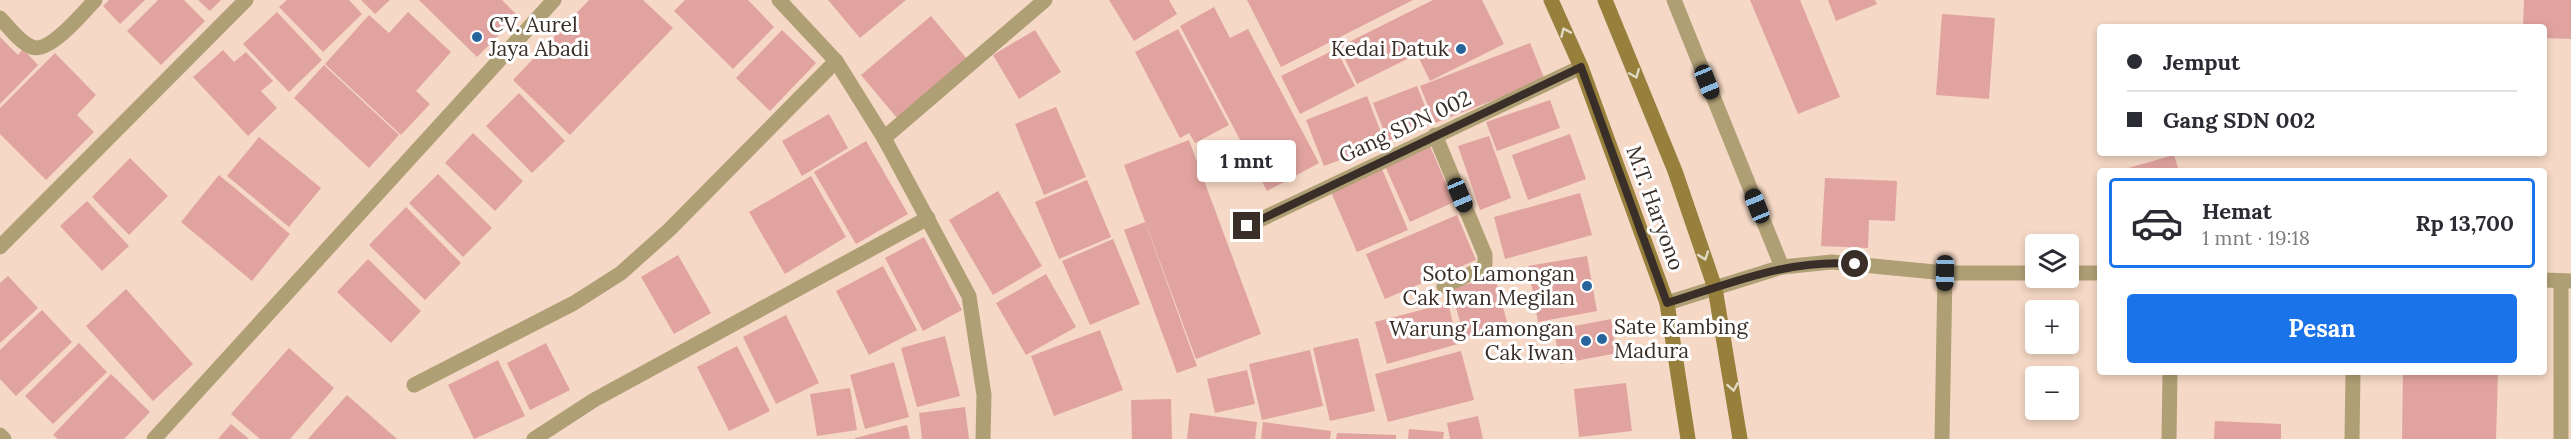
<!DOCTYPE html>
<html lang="id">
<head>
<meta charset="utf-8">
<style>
  :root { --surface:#fff; --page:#f2f2f3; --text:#2b2b33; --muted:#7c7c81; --line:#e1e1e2; --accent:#1a73e8 }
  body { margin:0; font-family:Lora,serif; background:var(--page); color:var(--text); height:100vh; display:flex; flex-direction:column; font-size:22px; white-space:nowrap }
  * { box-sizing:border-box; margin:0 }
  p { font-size:20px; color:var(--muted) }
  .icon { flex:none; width:33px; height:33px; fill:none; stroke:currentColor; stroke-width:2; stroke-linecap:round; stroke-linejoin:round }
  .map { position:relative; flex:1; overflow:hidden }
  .details { position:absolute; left:2097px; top:168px; width:450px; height:207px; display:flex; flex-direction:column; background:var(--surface); border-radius:6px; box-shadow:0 3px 9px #0003 }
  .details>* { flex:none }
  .top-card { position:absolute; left:2097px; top:24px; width:450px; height:132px; border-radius:6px; box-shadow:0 3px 9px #0003; display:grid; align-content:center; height:132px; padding:0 30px; background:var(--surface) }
  .controls { position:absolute; left:2025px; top:234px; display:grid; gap:12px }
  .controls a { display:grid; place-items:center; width:54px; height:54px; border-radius:6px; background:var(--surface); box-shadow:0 3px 9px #0003; font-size:30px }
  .end { position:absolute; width:27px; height:27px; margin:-14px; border:8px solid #3a2f28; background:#fff; box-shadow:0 0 0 3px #fff }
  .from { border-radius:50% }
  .bubble { position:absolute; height:42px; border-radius:6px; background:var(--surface); box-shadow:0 3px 9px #0003; font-size:20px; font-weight:800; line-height:42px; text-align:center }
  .car { position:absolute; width:18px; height:36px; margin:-18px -9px; border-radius:8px; box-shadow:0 0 4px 2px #0007; background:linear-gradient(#222 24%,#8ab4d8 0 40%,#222 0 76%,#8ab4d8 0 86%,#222 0) }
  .top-card b { display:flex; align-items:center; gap:21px; height:57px; font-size:22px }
  .top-card b+b { border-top:2px solid var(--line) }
  .top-card i { width:15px; height:15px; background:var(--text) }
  ul { padding:10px 0 0; list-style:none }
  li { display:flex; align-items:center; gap:18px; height:90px; margin:0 12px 9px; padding:0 18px; border:3px solid transparent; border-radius:6px }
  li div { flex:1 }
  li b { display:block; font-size:22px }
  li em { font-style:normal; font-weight:800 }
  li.selected { border-color:var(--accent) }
  li>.icon { width:54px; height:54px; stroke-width:1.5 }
  .cta { display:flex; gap:12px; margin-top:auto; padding:12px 30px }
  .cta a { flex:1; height:69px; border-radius:6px; background:var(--accent); color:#fff; font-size:24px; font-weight:800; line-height:69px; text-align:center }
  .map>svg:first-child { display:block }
  .building { fill:#e1a39f }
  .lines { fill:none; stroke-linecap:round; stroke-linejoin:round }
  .minor { stroke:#af9f75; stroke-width:15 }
  .secondary { stroke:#97803c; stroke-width:15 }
  .oneway { stroke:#e0d9c4 }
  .route { stroke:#3a2f28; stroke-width:8 }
  .poi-dot { fill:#27649b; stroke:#fff; stroke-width:2 }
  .labels { text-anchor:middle; stroke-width:6; stroke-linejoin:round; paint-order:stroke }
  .poi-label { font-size:21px; fill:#3a2f28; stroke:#fff; text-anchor:end }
  .street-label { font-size:21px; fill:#3a2f28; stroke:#fff }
</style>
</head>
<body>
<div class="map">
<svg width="2571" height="439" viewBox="0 0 2571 439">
  <rect width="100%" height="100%" fill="#f5d8c5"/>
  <!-- building -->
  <g class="building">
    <path d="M 109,0 L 145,0 L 120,24 L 103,6 Z"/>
    <path d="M 158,0 L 184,0 L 205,21 L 161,65 L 127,31 Z"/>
    <path d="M 198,0 L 221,0 L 210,11 Z"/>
    <path d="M 287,0 L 349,0 L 362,14 L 323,52 L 279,7 Z"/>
    <path d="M 361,0 L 390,0 L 375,14 Z"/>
    <path d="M 419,0 L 502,0 L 518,16 L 477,57 Z"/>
    <path d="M 589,0 L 643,0 L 673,28 L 570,135 L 513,80 Z"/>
    <path d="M 685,0 L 748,0 L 774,27 L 733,69 L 674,11 Z"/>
    <path d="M 828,0 L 906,0 L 860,38 Z"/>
    <path d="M 1109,0 L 1169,0 L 1177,14 L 1134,41 Z"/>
    <path d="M 1247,0 L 1413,0 L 1281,67 Z"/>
    <path d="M 1433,0 L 1482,0 L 1504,44 L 1430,81 L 1417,54 L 1357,84 L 1339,47 Z"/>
    <path d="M 1750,0 L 1800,0 L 1840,97 L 1798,114 Z"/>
    <path d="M 1828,0 L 1875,0 L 1877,4 L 1836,21 Z"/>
    <path d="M 2524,0 L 2571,0 L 2571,39 L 2544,38 L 2544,27 L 2523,27 Z"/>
    <path d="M 1214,7 L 1230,38 L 1248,29 L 1319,163 L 1267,191 L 1180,26 Z"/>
    <path d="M 277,12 L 322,60 L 289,92 L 243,44 Z"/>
    <path d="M 408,12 L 451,52 L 416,91 L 430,104 L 401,135 L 325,64 L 369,15 L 389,33 Z"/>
    <path d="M 1942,14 L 1995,18 L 1989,99 L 1936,95 Z"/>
    <path d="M 931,16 L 967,59 L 897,118 L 861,75 Z"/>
    <path d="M 1178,29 L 1229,125 L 1195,143 L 1189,133 L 1180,138 L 1135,52 Z"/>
    <path d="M 782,30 L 816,63 L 770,111 L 736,78 Z"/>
    <path d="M 1035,30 L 1061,72 L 1019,99 L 993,55 Z"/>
    <path d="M 0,37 L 18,55 L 23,49 L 38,65 L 0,104 Z"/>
    <path d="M 1530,43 L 1545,80 L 1435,123 L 1420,86 Z"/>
    <path d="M 1336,49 L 1355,86 L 1300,114 L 1281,76 Z"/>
    <path d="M 223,50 L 234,62 L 246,52 L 273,81 L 261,91 L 277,108 L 248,136 L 193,77 Z"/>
    <path d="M 55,53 L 96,95 L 77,115 L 94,132 L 46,180 L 0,134 L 0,108 Z"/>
    <path d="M 324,65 L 399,135 L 369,168 L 294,98 Z"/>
    <path d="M 1417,86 L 1432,124 L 1388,141 L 1373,103 Z"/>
    <path d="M 519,93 L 565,141 L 532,173 L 486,126 Z"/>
    <path d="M 1367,96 L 1385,143 L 1324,166 L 1306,120 Z"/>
    <path d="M 1550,100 L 1560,128 L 1497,151 L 1486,122 Z"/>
    <path d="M 1056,107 L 1086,177 L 1044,195 L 1015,124 Z"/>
    <path d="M 829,114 L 848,148 L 802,176 L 782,141 Z"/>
    <path d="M 473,133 L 523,181 L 495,211 L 445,163 Z"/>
    <path d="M 1570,134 L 1586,179 L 1528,200 L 1512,155 Z"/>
    <path d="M 1489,136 L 1511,198 L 1480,210 L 1458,146 Z"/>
    <path d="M 259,137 L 321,188 L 289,227 L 227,176 Z"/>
    <path d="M 1189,140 L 1261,334 L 1196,359 L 1124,165 Z"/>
    <path d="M 866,141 L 908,214 L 856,244 L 814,172 Z"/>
    <path d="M 1430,146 L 1454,202 L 1410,222 L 1385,166 Z"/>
    <path d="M 2174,155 L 2179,171 L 2121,171 L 2121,170 Z"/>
    <path d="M 130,158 L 168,196 L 129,235 L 92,197 Z"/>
    <path d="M 1382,169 L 1408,230 L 1357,252 L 1331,192 Z"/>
    <path d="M 438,174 L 492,228 L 463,257 L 409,203 Z"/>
    <path d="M 219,175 L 290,234 L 252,281 L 181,222 Z"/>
    <path d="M 811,176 L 846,237 L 785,274 L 749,212 Z"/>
    <path d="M 1825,178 L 1897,181 L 1895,221 L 1869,220 L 1868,248 L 1821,246 Z"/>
    <path d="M 1087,180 L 1111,237 L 1059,259 L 1035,202 Z"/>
    <path d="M 998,191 L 1042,266 L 993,295 L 949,220 Z"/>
    <path d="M 1580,193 L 1592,235 L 1505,259 L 1494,217 Z"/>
    <path d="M 87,201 L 129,246 L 102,271 L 60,226 Z"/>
    <path d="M 406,207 L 461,263 L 425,300 L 369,245 Z"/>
    <path d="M 1457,215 L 1476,260 L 1385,299 L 1366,254 Z"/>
    <path d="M 1145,222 L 1197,366 L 1177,373 L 1124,230 Z"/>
    <path d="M 924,237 L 962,310 L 923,331 L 885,258 Z"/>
    <path d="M 1113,239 L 1140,304 L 1090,325 L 1062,261 Z"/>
    <path d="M 678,255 L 711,313 L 674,334 L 641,277 Z"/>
    <path d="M 1587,256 L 1597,311 L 1538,322 L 1528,266 Z"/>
    <path d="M 368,259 L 421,311 L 391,343 L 337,292 Z"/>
    <path d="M 883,266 L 917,330 L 869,355 L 836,291 Z"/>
    <path d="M 1046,274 L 1076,327 L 1026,355 L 996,303 Z"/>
    <path d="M 8,276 L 38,308 L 0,343 L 0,283 Z"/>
    <path d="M 1495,277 L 1508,326 L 1464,338 L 1451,288 Z"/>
    <path d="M 126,289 L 193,364 L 153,401 L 86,326 Z"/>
    <path d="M 1448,303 L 1458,344 L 1387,364 L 1375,322 Z"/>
    <path d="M 42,310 L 72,342 L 16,396 L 0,379 L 0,350 Z"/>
    <path d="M 786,315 L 819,383 L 776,404 L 743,337 Z"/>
    <path d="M 1611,319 L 1617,353 L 1560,364 L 1554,330 Z"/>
    <path d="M 1100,330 L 1123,390 L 1054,416 L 1031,356 Z"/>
    <path d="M 945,336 L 960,396 L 917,407 L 901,348 Z"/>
    <path d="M 1358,338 L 1375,411 L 1330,421 L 1313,348 Z"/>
    <path d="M 79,343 L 107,372 L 53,424 L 25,396 Z"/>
    <path d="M 546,343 L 570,390 L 530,410 L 507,363 Z"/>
    <path d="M 737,346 L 770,411 L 729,431 L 697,367 Z"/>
    <path d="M 289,348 L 334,388 L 290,439 L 260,439 L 231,414 Z"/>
    <path d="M 1310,350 L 1323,406 L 1262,420 L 1249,364 Z"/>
    <path d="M 1461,351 L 1474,400 L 1388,422 L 1375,374 Z"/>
    <path d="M 498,360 L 525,416 L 474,439 L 448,385 Z"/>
    <path d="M 894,362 L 909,417 L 865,429 L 850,375 Z"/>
    <path d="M 1247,370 L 1255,404 L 1215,413 L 1207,379 Z"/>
    <path d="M 2403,372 L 2498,372 L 2496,439 L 2402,439 Z"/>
    <path d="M 111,374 L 150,412 L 124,439 L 58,439 L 53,435 Z"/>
    <path d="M 1626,383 L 1632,431 L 1579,437 L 1574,389 Z"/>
    <path d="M 850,388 L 857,430 L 817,436 L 810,394 Z"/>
    <path d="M 347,395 L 397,439 L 308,439 Z"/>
    <path d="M 1171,399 L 1172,439 L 1132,439 L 1131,400 Z"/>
    <path d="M 965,407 L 969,439 L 922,439 L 919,413 Z"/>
    <path d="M 1190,413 L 1257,422 L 1255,439 L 1187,439 Z"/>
    <path d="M 1478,416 L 1483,439 L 1450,439 L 1447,423 Z"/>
    <path d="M 2215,421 L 2281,424 L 2281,439 L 2214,439 Z"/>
    <path d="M 1263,422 L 1331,431 L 1330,439 L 1261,439 Z"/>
    <path d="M 231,424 L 249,439 L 218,439 Z"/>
    <path d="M 907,425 L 910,439 L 855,439 L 855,438 Z"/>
    <path d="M 1409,429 L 1444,432 L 1443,439 L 1408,439 Z"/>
    <path d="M 1337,433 L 1396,435 L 1396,439 L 1336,439 Z"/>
  </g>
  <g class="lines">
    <!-- minor -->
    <g class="minor">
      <path d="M 779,0 L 836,61 L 884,138 L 969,296 L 984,395 L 983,439"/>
      <path d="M 1674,0 L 1782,267"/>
      <path d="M 0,18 C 9,27 19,42 32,47 C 49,54 84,12 95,0"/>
      <path d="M 1435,135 L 1485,255 L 1485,264 L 1481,269 L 1444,286"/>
      <path d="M 884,138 L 1045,0"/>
      <path d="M 1247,226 L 1581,67"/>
      <path d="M 0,247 L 246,0"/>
      <path d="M 2068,273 L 2100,273"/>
      <path d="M 2544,280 L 2571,281"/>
      <path d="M 2561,281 L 2561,439"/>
      <path d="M 1667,303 L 1782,267 L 1832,262 L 1945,273 L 2036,273"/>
      <path d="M 414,385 L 574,303 L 621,273 L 669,230 L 836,61"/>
      <path d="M 0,435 L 4,439"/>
      <path d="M 154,439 L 554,0"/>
      <path d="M 534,439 L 594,400 L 928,218"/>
      <path d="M 1942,439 L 1945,273"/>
      <path d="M 2169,439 L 2170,372"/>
      <path d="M 2352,439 L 2353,372"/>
    </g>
    <!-- secondary -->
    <g class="secondary">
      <path d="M 1551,0 L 1581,67 L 1667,303 L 1688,439"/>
      <path d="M 1605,0 L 1675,171 L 1715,288 L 1740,439"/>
    </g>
  </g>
  <!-- one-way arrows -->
  <defs><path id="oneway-chevron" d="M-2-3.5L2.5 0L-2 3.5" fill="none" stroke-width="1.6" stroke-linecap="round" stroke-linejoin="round" transform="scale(1.5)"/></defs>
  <g class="oneway">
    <use href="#oneway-chevron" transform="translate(1565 32) rotate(-114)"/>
    <use href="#oneway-chevron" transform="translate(1635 74) rotate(68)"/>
    <use href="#oneway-chevron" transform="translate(1704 256) rotate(71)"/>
    <use href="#oneway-chevron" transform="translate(1733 387) rotate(80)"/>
  </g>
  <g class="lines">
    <!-- route -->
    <path class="route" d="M 1247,226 L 1581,67 L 1667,303 C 1729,284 1790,258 1855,264"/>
  </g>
  <!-- markers -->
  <g class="poi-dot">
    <circle cx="477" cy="37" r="6"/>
    <circle cx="1461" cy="49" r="6"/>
    <circle cx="1587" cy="286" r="6"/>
    <circle cx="1602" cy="339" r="6"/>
    <circle cx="1586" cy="341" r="6"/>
  </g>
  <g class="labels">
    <!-- poi labels -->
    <g class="poi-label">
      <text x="489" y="32" text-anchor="start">CV. Aurel<tspan x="489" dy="24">Jaya Abadi</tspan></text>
      <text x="1449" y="56">Kedai Datuk</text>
      <text x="1575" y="281">Soto Lamongan<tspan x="1575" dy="24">Cak Iwan Megilan</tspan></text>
      <text x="1614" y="334" text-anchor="start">Sate Kambing<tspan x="1614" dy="24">Madura</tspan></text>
      <text x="1574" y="336">Warung Lamongan<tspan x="1574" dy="24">Cak Iwan</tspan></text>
    </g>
    <!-- street labels -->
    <g class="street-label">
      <text transform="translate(1405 127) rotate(-25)" y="7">Gang SDN 002</text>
      <text transform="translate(1655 208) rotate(70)" y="7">M.T. Haryono</text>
    </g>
  </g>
</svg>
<div class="controls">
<a><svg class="icon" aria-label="layers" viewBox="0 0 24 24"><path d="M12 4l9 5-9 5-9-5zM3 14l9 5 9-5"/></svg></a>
<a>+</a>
<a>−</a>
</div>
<i class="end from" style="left:1855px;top:264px"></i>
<i class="end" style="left:1247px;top:226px"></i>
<div class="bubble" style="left:1197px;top:140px;width:99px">1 mnt</div>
<i class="car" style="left:1707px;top:82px;rotate:158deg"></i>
<i class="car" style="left:1460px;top:195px;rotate:157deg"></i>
<i class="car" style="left:1757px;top:206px;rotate:338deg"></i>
<i class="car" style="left:1945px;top:273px;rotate:181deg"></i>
<div class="top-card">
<b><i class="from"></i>Jemput</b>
<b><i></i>Gang SDN 002</b>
</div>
<section class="details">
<ul>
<li class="selected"><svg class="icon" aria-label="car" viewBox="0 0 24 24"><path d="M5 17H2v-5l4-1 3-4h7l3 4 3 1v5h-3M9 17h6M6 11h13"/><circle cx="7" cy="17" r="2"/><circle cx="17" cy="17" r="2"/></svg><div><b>Hemat</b><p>1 mnt · 19:18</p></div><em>Rp 13,700</em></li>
</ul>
<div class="cta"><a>Pesan</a></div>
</section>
</div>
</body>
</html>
